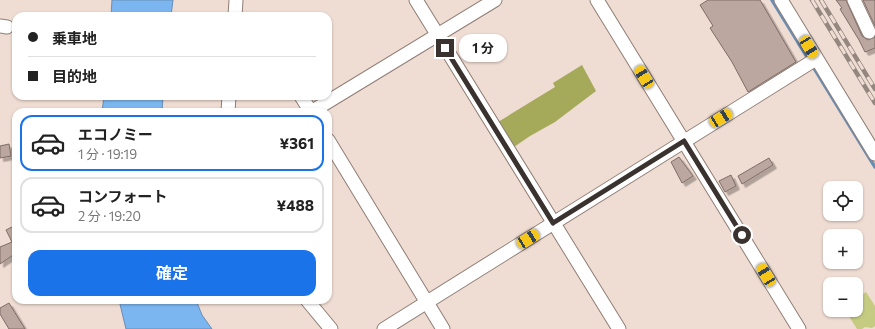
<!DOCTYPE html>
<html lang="ja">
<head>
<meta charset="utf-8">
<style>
  :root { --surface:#fff; --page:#f6f6f6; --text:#222; --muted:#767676; --line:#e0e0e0; --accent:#1a73e8 }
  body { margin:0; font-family:Commissioner,"Noto Sans JP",sans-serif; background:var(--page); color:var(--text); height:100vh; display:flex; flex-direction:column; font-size:15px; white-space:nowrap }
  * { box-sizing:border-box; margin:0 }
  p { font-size:13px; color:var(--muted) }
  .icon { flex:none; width:22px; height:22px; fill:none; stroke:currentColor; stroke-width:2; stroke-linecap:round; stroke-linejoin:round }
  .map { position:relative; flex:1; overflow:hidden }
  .panel { position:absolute; left:12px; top:108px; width:320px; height:196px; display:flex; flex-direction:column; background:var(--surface); border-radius:12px; box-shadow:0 1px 3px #0004 }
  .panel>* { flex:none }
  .guide { position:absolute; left:12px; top:12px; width:320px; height:88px; border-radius:12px; box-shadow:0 1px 3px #0004; display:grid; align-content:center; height:88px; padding:0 16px; background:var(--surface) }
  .fabs { position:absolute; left:823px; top:181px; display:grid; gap:8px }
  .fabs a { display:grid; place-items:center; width:40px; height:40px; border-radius:8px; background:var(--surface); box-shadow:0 1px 3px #0004; font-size:20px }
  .end { position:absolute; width:18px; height:18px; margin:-9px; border:5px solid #39322e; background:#fff; box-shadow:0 0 0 2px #fff }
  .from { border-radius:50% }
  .bubble { position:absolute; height:28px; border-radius:12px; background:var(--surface); box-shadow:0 1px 3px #0004; font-size:13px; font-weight:700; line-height:28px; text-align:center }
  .car { position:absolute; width:12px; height:24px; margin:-12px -6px; border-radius:5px; box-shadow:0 0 3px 1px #0007; background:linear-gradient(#f5c518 24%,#345 0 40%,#f5c518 0 76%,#345 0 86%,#f5c518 0) }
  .guide b { display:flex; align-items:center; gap:14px; height:38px; font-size:15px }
  .guide b+b { border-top:1px solid var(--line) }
  .guide i { width:10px; height:10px; background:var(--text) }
  ul { padding:7px 0 0; list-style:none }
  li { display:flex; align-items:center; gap:12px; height:56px; margin:0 8px 6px; padding:0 8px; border:2px solid var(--line); border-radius:12px }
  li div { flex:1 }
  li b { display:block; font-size:15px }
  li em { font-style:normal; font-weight:700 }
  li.selected { border-color:var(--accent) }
  li>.icon { width:36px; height:36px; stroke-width:1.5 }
  .action { display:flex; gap:8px; margin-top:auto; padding:8px 16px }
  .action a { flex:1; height:46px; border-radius:12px; background:var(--accent); color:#fff; font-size:16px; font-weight:700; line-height:46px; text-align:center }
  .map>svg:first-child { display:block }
  .green { fill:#c5cb81 }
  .forest { fill:#a5aa5b }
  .water { fill:#7cb6f0; stroke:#688eb6 }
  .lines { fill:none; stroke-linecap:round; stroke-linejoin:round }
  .stream { stroke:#688eb6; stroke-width:3.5 }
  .building { fill:#bba7a0; stroke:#7f6d67; filter:url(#shadow) }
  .minor-casing { stroke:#907e76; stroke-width:15 }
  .minor { stroke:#fff; stroke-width:13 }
  .rail-casing { stroke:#938780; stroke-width:4.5 }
  .rail { stroke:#efdcd2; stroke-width:3; stroke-dasharray:9; stroke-linecap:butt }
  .route { stroke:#39322e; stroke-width:5 }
</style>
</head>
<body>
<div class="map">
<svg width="875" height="329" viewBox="0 0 875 329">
  <defs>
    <filter id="shadow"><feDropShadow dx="3.5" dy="3.5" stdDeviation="0" flood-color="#0004"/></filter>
  </defs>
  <rect width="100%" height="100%" fill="#efdcd2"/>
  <!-- green -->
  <path class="green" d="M 866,292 L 875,306 L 875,326 L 872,328 L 865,327 L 862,329 L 857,329 L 845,310 L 856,310 L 856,299 Z"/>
  <!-- forest -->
  <path class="forest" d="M 582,65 L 596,91 L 555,122 L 530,136 L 514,147 L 498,122 L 555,87 L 553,83 Z"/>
  <!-- water -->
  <g class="water">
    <path d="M 112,0 L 173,0 L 171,16 L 111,16 Z"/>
    <path d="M 104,96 L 163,96 L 162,112 L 102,112 Z"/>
    <path d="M 119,300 L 196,300 L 202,315 L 212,329 L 126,329 Z"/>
  </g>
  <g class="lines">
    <!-- stream -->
    <path class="stream" d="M 772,0 L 875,167"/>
  </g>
  <!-- building -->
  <g class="building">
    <path d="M 708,0 L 760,0 L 796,62 L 748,92 L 732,62 L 710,28 L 713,26 L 700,5 Z"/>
    <path d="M 836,0 L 846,0 L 862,36 L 868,40 L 875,37 L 875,48 L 865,52 L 859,40 L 840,9 L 842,8 Z"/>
    <path d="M 863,0 L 875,0 L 875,26 Z"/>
    <path d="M 9,144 L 11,156 L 0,158 L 0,146 Z"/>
    <path d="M 679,157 L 693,176 L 682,183 L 671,162 Z"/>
    <path d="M 769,158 L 773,165 L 742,184 L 738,176 Z"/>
    <path d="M 731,175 L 736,186 L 725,192 L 719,181 Z"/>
    <path d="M 16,225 L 16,253 L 0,264 L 0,247 L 12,242 L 6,230 Z"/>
    <path d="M 9,303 L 25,329 L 9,329 L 0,314 L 0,308 Z"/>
  </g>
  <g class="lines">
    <!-- minor casing -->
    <g class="minor-casing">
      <g id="minor">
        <path d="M 416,0 L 619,329"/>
        <path d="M 597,0 L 799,329"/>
        <path d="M 781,0 L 875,154"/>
        <path d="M 854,0 L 869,32"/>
        <path d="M 235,16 L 236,0"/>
        <path d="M 0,26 L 7,27"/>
        <path d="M 301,96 L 311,112"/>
        <path d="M 228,112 L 229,96"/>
        <path d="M 311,112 L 495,0"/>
        <path d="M 328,140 L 443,329"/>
        <path d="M 307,300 L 331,329"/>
        <path d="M 384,329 L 816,59"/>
      </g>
    </g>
    <!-- minor -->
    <use href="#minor" class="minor"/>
    <!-- rail casing -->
    <g class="rail-casing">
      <g id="rail">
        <path d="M 812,0 L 875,103"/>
        <path d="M 821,0 L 875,89"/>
      </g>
    </g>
    <!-- rail -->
    <use href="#rail" class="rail"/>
  </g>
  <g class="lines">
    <!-- route -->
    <path class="route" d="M 445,48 L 553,223 L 684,141 L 742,235"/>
  </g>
</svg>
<div class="fabs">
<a><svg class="icon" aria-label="locate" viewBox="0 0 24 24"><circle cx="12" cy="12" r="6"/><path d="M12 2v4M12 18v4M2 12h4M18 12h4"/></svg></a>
<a>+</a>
<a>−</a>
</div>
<i class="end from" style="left:742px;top:235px"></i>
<i class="end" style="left:445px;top:48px"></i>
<div class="bubble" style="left:459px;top:34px;width:48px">1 分</div>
<i class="car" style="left:809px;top:47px;rotate:149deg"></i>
<i class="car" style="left:644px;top:77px;rotate:328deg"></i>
<i class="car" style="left:721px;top:118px;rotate:59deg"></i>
<i class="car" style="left:528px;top:239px;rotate:58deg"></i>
<i class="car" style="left:766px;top:275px;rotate:329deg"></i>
<div class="guide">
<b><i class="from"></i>乗車地</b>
<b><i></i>目的地</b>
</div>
<section class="panel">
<ul>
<li class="selected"><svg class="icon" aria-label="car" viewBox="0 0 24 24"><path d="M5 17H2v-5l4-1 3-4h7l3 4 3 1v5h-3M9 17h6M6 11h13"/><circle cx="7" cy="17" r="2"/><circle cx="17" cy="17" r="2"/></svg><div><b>エコノミー</b><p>1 分 · 19:19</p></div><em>¥361</em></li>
<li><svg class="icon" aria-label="car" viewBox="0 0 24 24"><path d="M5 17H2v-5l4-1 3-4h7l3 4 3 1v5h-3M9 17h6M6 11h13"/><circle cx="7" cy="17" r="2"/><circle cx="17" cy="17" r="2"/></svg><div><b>コンフォート</b><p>2 分 · 19:20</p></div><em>¥488</em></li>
</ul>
<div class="action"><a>確定</a></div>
</section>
</div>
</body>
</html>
